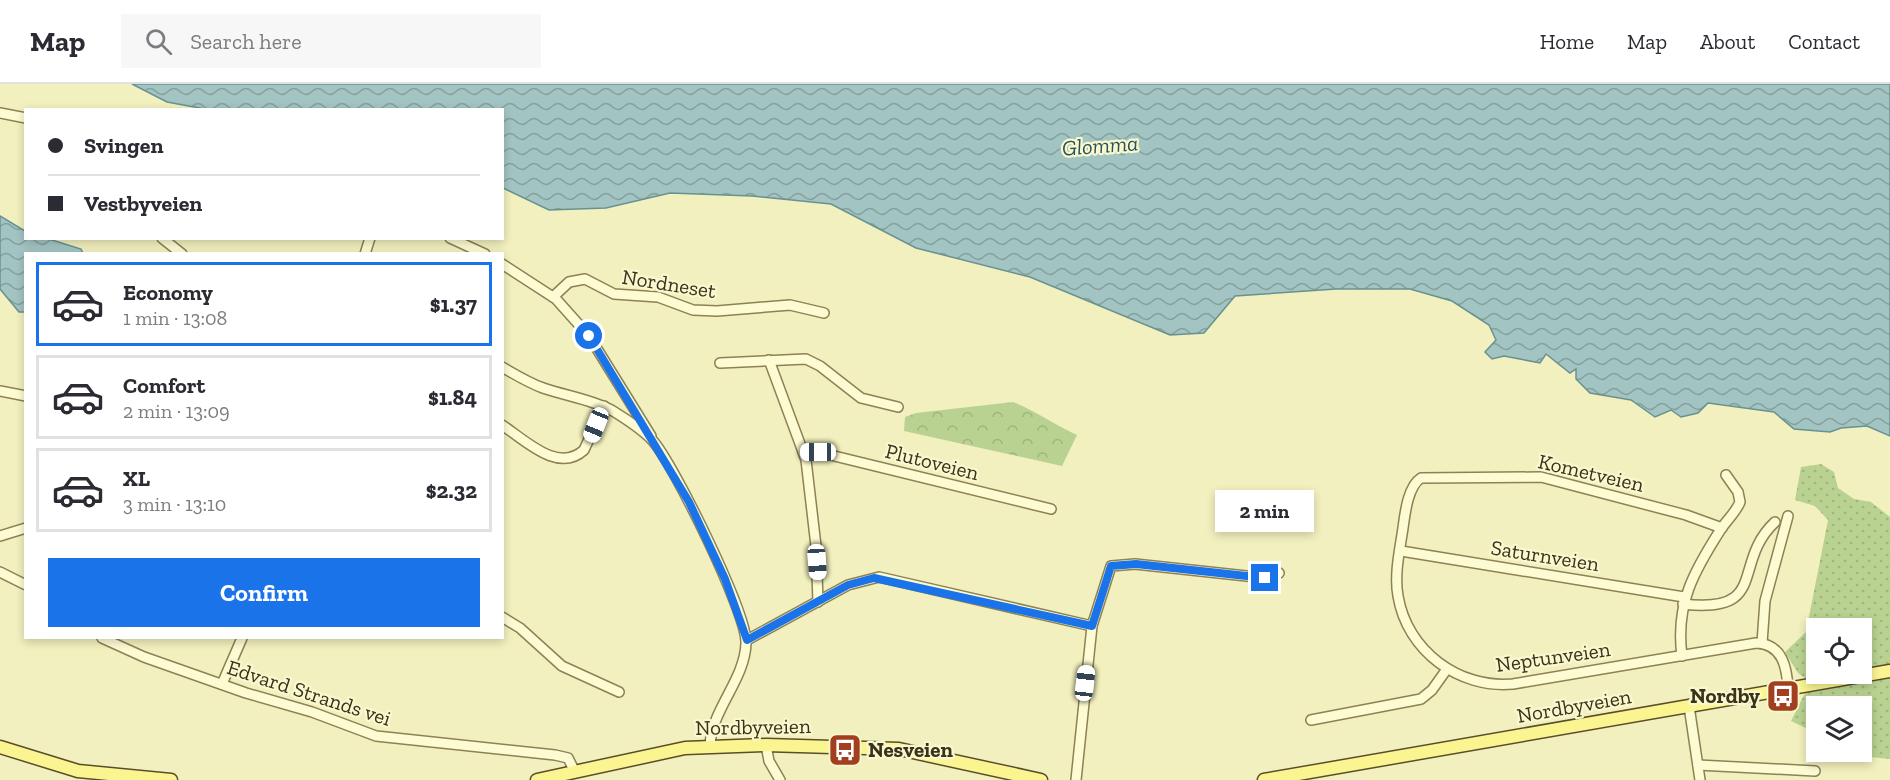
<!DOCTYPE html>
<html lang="en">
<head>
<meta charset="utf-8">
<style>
  :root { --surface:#fff; --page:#f7f7f7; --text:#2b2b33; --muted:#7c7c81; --line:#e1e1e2; --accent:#1a73e8 }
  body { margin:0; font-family:"Zilla Slab",serif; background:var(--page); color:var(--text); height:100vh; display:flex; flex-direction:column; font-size:22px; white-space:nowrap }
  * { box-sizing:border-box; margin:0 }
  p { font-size:20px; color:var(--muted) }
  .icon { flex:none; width:33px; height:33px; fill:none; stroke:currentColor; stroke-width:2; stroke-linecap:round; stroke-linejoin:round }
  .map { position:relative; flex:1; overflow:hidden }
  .drawer { position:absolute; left:24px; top:168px; width:480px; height:387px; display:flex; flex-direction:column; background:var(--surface); border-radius:0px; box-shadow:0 3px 9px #0003 }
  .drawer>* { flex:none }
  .banner { position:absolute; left:24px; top:24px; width:480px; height:132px; border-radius:0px; box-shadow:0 3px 9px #0003; display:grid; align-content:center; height:132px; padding:0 24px; background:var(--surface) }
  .tools { position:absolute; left:1806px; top:534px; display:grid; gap:12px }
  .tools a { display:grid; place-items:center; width:66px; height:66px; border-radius:0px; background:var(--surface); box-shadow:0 3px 9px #0003; font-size:30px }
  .end { position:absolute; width:27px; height:27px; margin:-14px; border:8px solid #1a73e8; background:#fff; box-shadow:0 0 0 3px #fff }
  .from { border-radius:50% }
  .bubble { position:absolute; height:42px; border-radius:0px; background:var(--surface); box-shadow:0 3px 9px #0003; font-size:20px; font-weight:800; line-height:42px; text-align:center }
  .car { position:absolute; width:18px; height:36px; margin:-18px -9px; border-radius:8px; box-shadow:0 0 4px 2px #0007; background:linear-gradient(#fff 24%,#345 0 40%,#fff 0 76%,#345 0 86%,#fff 0) }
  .banner b { display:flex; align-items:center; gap:21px; height:57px; font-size:22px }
  .banner b+b { border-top:2px solid var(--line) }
  .banner i { width:15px; height:15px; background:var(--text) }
  ul { padding:10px 0 0; list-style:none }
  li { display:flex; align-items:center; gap:18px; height:84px; margin:0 12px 9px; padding:0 12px; border:3px solid var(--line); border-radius:0px }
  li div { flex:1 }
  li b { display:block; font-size:22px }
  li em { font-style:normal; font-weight:800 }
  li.active { border-color:var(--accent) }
  li>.icon { width:54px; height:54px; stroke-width:1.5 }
  .primary-button { display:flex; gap:12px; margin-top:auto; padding:12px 24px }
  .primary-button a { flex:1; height:69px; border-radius:0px; background:var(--accent); color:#fff; font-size:24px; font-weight:800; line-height:69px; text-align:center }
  header { display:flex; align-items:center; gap:36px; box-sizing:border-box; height:84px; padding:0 30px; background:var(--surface); border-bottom:2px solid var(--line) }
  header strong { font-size:28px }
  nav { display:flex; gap:33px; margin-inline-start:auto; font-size:21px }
  .search { width:420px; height:54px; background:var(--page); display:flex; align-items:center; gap:15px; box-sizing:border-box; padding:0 21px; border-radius:0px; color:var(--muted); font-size:22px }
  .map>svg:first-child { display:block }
  .grass { fill:url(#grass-dots) }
  .forest { fill:url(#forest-crowns) }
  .water { fill:url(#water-waves); stroke:#689292; stroke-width:1.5 }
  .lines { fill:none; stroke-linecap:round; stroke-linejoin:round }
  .minor-casing { stroke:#8d8155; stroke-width:12 }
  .major-casing { stroke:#5a4d2a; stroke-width:15 }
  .minor { stroke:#fcfbd2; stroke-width:9 }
  .major { stroke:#faf591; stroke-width:12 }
  .route { stroke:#1a73e8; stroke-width:8 }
  .labels { text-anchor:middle; stroke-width:4.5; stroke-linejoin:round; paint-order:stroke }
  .street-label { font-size:21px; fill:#3b321b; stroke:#f9f8ce }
  .poi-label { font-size:21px; font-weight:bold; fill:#3b321b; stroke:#f9f8ce; text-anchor:end }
  .water-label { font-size:22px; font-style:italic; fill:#28525c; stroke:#f9f8ce }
</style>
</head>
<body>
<header>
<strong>Map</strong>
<div class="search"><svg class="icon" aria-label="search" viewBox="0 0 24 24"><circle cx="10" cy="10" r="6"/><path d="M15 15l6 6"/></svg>Search here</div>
<nav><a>Home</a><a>Map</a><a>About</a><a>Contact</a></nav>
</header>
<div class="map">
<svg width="1890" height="696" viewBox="0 0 1890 696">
  <defs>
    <pattern id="grass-dots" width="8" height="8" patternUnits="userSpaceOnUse" patternTransform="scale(1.5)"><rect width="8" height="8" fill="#b9d291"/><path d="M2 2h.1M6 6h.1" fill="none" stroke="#a0b57c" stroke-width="1.8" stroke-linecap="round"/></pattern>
    <pattern id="forest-crowns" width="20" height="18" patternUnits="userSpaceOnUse" patternTransform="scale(1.5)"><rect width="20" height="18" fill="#b9d291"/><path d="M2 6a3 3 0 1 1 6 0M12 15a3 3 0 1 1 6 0" fill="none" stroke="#a0b57c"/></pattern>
    <pattern id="water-waves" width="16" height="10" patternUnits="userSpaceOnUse" patternTransform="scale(1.5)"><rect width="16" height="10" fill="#a2c4c2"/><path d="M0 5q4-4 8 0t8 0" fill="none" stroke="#85a09d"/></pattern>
  </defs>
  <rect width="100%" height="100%" fill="#f2f0be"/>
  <!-- grass -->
  <g class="grass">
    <path d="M 1821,380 L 1834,388 L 1838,404 L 1854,415 L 1871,418 L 1890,433 L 1890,582 L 1862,587 L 1862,544 L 1816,544 L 1816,590 L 1847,590 L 1808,596 L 1798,589 L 1785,568 L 1806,548 L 1828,436 L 1815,422 L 1795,416 L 1801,383 Z"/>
    <path d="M 1890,592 L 1890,675 L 1870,673 L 1866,665 L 1862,664 L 1862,622 L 1816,622 L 1816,649 L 1791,637 L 1805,609 L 1822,603 Z"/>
  </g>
  <!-- forest -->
  <path class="forest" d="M 1013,318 C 1036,327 1055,341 1077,351 L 1062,382 L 904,347 L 905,333 L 916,329 Z"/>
  <!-- water -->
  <g class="water">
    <path d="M 132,0 L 1890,0 L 1890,352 L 1867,342 L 1841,344 L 1830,348 L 1794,345 L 1774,328 L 1708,319 L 1698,329 L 1681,333 L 1671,326 L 1655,333 L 1631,316 L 1590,309 L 1576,295 L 1576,285 L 1570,289 L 1546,270 L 1540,279 L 1504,272 L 1492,275 L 1485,268 L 1496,256 L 1489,241 L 1452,217 L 1410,205 L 1336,205 L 1235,212 L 1204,249 L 1170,251 L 1030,193 L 916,164 L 831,120 L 752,112 L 670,109 L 606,124 L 549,126 L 503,104 L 502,26 L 205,25 L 167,18 Z"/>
    <path d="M 0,132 L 25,147 L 26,154 L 49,155 L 81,165 L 83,169 L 26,170 L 25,228 L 19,228 L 0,205 Z"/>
  </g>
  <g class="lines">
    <!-- minor casing -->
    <g class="minor-casing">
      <g id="minor">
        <path d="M 0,29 L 26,34"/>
        <path d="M 162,154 L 182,170"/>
        <path d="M 450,154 L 485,170"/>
        <path d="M 365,170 L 370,154"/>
        <path d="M 502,180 L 556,215 L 589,252 L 651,352"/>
        <path d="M 553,213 L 569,198 L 585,195 L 614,210 L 658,213 L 693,226 L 717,227 L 790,221 L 824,229"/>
        <path d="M 769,276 L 806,376 L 816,462 L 818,518"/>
        <path d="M 720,279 L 806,275 L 820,282 L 861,314 L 898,323"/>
        <path d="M 502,283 C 516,291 529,299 543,304 C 566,312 591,315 613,327 C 626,335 642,345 653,357 C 674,381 747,529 746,559 C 745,596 711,626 710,662"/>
        <path d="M 0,307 L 26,312"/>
        <path d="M 502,341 C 525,356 558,390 584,366 L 604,322"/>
        <path d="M 804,368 L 818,368 L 1051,425"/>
        <path d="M 1722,444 L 1686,431 L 1541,393 L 1421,394 C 1408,402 1405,429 1403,444 C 1400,465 1394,490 1398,512 C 1407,567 1459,605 1513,600 L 1756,559 C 1783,560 1787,584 1788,605"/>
        <path d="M 0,452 L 26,444"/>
        <path d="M 1401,467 L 1684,513"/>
        <path d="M 0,488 L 26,501"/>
        <path d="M 1683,520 C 1770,530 1731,479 1775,438"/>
        <path d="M 502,533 L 520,544 L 562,582 L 619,608"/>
        <path d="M 102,554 L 144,573 L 246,609 L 312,628 L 376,652 L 555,671 L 568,674 L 575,688"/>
        <path d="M 747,556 L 848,501 L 879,493 L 1092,542"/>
        <path d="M 1762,559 L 1765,517 L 1788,432"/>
        <path d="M 1682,572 C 1675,520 1694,487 1721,445 C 1727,436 1736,428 1740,418 L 1738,408 L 1726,391"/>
        <path d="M 222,600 L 242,554"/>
        <path d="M 1689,622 L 1700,696"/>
        <path d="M 1311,636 L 1421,615 L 1432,606 L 1447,585"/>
        <path d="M 766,661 L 769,677 L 780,696"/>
        <path d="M 1698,681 L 1815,687"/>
        <path d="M 1076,696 L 1092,542 L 1111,482 L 1135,480 L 1265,494 L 1279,489"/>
      </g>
    </g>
    <!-- major casing -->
    <g class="major-casing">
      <g id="major">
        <path d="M 0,663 L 78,687 L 171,696"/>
        <path d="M 537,696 L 685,664 L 766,661 L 899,665 L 1041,696"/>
        <path d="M 1264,696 L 1890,587"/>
      </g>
    </g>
    <!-- minor -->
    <use href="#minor" class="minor"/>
    <!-- major -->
    <use href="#major" class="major"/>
  </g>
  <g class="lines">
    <!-- route -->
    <path class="route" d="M 589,252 L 689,418 L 725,495 L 747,556 L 848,501 L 874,494 L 1092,542 L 1111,482 L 1136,480 L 1265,494"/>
  </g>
  <!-- icons -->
  <defs>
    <g id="bus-square" transform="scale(1.725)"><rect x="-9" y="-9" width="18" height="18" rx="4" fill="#a23f1e" stroke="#f9f8ce"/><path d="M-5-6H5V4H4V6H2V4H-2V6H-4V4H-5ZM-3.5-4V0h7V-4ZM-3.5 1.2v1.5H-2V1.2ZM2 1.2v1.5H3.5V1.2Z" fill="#fff"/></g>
  </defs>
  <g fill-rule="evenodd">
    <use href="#bus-square" x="1783" y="612"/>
    <use href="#bus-square" x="845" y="666"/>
  </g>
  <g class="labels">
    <!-- street labels -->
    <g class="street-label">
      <text transform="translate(669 200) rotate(9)" y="7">Nordneset</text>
      <text transform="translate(932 378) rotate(14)" y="7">Plutoveien</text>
      <text transform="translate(1591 389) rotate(13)" y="7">Kometveien</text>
      <text transform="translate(1545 472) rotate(9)" y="7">Saturnveien</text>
      <text transform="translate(1553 573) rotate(-8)" y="7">Neptunveien</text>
      <text transform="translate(309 609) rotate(18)" y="7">Edvard Strands vei</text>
      <text transform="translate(1574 622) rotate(-10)" y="7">Nordbyveien</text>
      <text transform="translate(753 643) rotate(-1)" y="7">Nordbyveien</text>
    </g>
    <!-- poi labels -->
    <g class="poi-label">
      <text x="1760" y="619">Nordby</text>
      <text x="868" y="673" text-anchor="start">Nesveien</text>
    </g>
    <!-- water labels -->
    <g class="water-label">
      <text transform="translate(1100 61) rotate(-4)" y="8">Glomma</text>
    </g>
  </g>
</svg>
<div class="tools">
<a><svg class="icon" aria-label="locate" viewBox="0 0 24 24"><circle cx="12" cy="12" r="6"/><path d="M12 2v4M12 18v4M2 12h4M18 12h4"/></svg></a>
<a><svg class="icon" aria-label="layers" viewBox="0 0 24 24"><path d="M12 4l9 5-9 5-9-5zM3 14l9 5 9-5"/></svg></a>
</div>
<i class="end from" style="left:589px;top:252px"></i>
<i class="end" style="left:1265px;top:494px"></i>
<div class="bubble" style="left:1215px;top:406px;width:99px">2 min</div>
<i class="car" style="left:596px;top:341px;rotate:202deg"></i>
<i class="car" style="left:818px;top:368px;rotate:270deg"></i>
<i class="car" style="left:817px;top:478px;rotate:176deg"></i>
<i class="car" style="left:1085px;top:599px;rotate:7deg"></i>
<div class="banner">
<b><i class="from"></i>Svingen</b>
<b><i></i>Vestbyveien</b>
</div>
<section class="drawer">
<ul>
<li class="active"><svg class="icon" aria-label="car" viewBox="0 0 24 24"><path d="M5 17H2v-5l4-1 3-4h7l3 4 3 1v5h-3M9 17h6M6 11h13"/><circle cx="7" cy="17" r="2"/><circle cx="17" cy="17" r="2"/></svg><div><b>Economy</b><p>1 min · 13:08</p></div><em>$1.37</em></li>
<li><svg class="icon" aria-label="car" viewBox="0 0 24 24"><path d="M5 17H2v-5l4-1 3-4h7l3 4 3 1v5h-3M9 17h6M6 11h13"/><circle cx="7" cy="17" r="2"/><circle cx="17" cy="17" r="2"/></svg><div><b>Comfort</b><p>2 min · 13:09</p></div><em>$1.84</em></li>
<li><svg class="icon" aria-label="car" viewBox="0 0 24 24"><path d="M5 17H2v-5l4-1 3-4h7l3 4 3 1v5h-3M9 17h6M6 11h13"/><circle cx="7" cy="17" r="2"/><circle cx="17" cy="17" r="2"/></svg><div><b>XL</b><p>3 min · 13:10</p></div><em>$2.32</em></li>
</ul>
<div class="primary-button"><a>Confirm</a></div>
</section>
</div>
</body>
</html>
